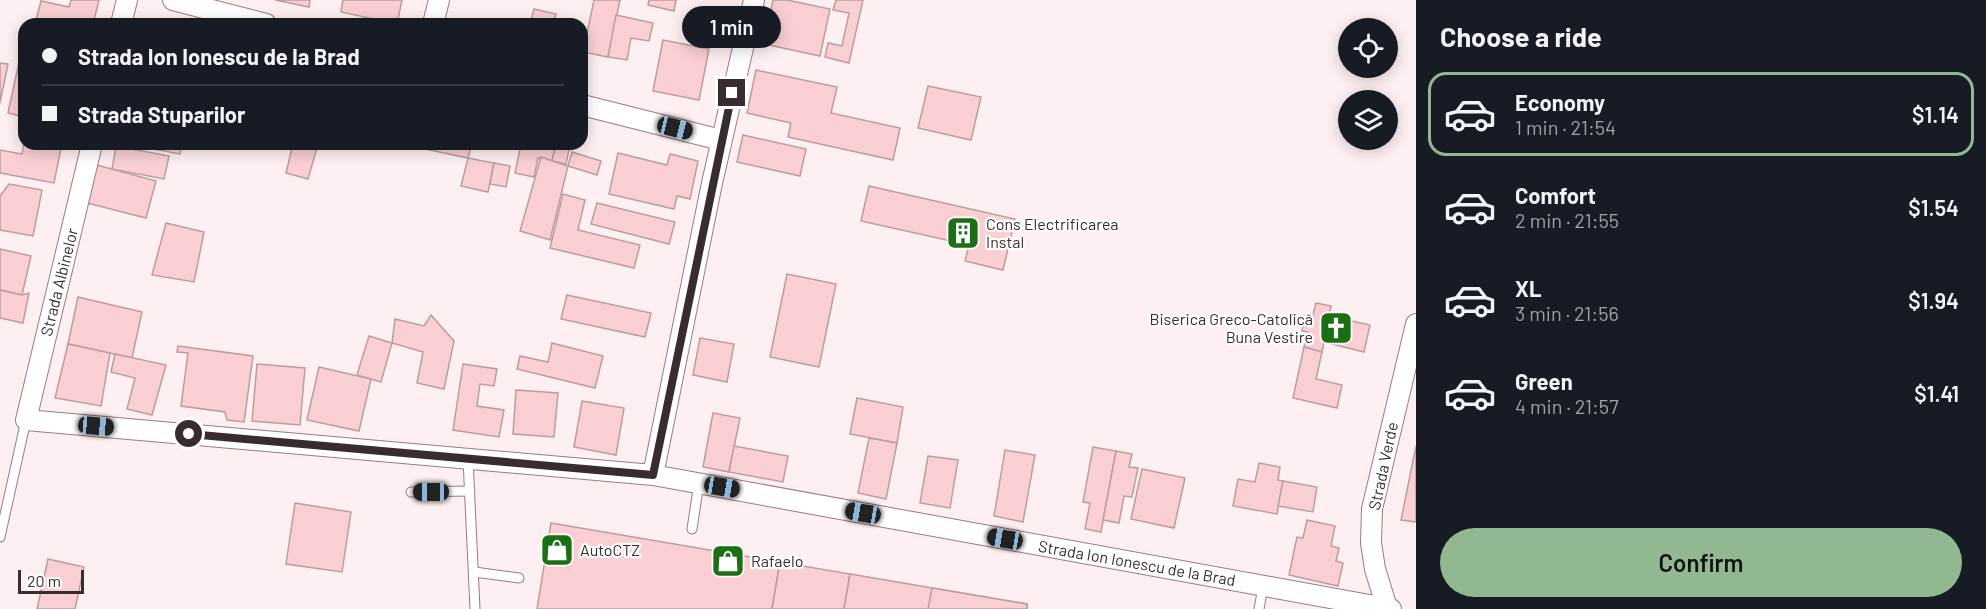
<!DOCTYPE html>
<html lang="en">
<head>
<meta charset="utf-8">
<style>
  :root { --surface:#171b24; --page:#20242c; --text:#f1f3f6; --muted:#9ea1a6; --line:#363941; --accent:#92b891 }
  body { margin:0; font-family:Barlow,sans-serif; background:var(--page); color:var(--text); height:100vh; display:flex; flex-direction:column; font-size:22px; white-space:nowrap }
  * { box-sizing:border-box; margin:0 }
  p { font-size:20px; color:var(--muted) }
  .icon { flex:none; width:33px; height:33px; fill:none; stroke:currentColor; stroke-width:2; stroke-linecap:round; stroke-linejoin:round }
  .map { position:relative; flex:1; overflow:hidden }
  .drawer { display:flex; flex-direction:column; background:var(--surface); width:570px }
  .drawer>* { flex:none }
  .hud { position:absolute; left:18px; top:18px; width:570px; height:132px; border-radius:18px; box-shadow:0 3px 15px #0003; display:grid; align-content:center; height:132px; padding:0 24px; background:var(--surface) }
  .controls { position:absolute; left:1338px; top:18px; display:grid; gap:12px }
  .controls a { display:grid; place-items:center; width:60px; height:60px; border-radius:50%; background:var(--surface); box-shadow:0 3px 15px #0003; font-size:30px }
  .scale { position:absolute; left:18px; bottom:15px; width:66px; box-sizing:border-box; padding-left:6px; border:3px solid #392c2d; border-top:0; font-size:16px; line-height:21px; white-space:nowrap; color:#392c2d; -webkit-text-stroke:4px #fff; paint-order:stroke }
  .end { position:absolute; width:27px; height:27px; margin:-14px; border:8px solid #392c2d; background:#fff; box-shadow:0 0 0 3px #fff }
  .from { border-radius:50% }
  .bubble { position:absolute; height:42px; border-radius:21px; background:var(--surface); box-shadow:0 3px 15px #0003; font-size:20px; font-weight:600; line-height:42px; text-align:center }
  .car { position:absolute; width:18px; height:36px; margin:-18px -9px; border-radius:8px; box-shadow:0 0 4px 2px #0007; background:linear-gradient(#222 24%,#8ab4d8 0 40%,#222 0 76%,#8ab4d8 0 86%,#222 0) }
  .hud b { display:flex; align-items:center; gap:21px; height:57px; font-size:22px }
  .hud b+b { border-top:2px solid var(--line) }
  .hud i { width:15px; height:15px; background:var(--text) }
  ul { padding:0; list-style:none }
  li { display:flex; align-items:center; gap:18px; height:84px; margin:0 12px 9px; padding:0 12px; border:3px solid transparent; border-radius:18px }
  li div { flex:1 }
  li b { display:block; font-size:22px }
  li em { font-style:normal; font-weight:600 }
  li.active { border-color:var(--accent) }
  li>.icon { width:54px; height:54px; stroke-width:1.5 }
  h2 { padding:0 24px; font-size:27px; line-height:72px }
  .cta { display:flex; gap:12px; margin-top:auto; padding:12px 24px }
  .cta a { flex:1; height:69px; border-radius:36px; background:var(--accent); color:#111; font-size:24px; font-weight:600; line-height:69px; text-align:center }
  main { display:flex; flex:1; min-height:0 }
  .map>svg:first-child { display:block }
  .building { fill:#f9cfd3; stroke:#bc9c9f; stroke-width:1.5 }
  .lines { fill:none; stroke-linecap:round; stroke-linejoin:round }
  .service-casing { stroke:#9a7b7e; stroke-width:11 }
  .minor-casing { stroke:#9a7b7e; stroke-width:22 }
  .service { stroke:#fff; stroke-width:9 }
  .minor { stroke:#fff; stroke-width:20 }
  .route { stroke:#392c2d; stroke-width:8 }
  .labels { text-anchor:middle; stroke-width:4.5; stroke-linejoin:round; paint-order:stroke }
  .poi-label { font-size:16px; fill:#392c2d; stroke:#fff; text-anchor:start }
  .street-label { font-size:16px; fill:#392c2d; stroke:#fff }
</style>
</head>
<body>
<main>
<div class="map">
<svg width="1416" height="609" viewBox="0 0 1416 609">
  <rect width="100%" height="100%" fill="#fef0f1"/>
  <!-- building -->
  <g class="building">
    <path d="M 71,0 L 99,0 L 93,24 L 35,24 L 41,1 L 69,7 Z"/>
    <path d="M 275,0 L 310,0 L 309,7 Z"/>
    <path d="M 343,0 L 402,0 L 397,24 L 341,12 Z"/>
    <path d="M 594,0 L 620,0 L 608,57 L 583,52 Z"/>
    <path d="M 649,0 L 676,0 L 674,11 L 648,5 Z"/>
    <path d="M 773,0 L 787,0 L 830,9 L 820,56 L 764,44 Z"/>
    <path d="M 836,0 L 863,0 L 849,63 L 825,57 L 828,43 L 842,46 L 849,13 L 833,10 Z"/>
    <path d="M 534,9 L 556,14 L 553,24 L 530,24 Z"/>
    <path d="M 616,15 L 653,23 L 649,41 L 631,38 L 627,60 L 608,57 Z"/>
    <path d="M 663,40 L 709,49 L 699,100 L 653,91 Z"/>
    <path d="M 21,53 L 24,54 L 24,117 L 8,113 Z"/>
    <path d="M 0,63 L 8,64 L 0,103 Z"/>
    <path d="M 756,70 L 837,87 L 831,113 L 900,128 L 893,160 L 788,137 L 791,123 L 747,113 Z"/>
    <path d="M 928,86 L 981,97 L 971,140 L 918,128 Z"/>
    <path d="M 743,135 L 806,149 L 800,176 L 737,162 Z"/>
    <path d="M 24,142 L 61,148 L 54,183 L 0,173 L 0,150 L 22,154 Z"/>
    <path d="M 126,144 L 182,144 L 180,154 Z"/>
    <path d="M 293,144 L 318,144 L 308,179 L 286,173 Z"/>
    <path d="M 402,144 L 472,144 L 468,158 Z"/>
    <path d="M 521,144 L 556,144 L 552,161 L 538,158 L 534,177 L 515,173 Z"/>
    <path d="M 556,144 L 570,145 L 566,164 L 552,161 Z"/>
    <path d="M 116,146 L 169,156 L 164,179 L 112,169 Z"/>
    <path d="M 572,152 L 601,161 L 597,175 L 568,166 Z"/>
    <path d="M 618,153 L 667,165 L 670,154 L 698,161 L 690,199 L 677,196 L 674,209 L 609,194 Z"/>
    <path d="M 541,157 L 568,166 L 550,240 L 520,231 Z"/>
    <path d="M 468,158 L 494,163 L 488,192 L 461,186 Z"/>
    <path d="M 494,163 L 510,166 L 506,187 L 490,184 Z"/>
    <path d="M 97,165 L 156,181 L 146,218 L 87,203 Z"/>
    <path d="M 9,184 L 42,190 L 33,236 L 0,230 L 0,196 Z"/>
    <path d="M 869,186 L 1015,219 L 1003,270 L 965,261 L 969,245 L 861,221 Z"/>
    <path d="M 563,194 L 585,200 L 578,230 L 640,245 L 634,268 L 550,248 Z"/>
    <path d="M 597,203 L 675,222 L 669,244 L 591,224 Z"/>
    <path d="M 166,223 L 204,232 L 194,282 L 152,275 Z"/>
    <path d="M 0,249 L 31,256 L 22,295 L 0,290 Z"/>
    <path d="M 787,274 L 836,284 L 819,367 L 770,357 Z"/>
    <path d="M 0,290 L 22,295 L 29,293 L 23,323 L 0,318 Z"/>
    <path d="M 567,295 L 651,313 L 645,337 L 561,319 Z"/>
    <path d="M 78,297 L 142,312 L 132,358 L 68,344 Z"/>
    <path d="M 1316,303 L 1331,306 L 1329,316 L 1370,325 L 1364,352 L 1324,342 L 1322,352 L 1304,347 L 1308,332 L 1302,331 L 1305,316 L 1312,318 Z"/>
    <path d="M 431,315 L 454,341 L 444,389 L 417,383 L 423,352 L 392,343 L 395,319 L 424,326 Z"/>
    <path d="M 369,336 L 392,343 L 381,382 L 357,375 Z"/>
    <path d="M 700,338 L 734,344 L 727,382 L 693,375 Z"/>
    <path d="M 552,343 L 603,356 L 595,388 L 517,369 L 520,356 L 548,362 Z"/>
    <path d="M 68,344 L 110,353 L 101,406 L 55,398 Z"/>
    <path d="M 178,346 L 253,356 L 244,422 L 227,420 L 225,412 L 181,406 L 188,353 L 177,352 Z"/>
    <path d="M 1304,347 L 1322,352 L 1316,379 L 1342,385 L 1337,408 L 1293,398 Z"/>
    <path d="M 115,354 L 166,365 L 152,415 L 127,409 L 135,378 L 111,372 Z"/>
    <path d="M 257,364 L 305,368 L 300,425 L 252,421 Z"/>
    <path d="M 463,364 L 497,369 L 494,386 L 480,384 L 477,406 L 504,410 L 499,437 L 453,430 Z"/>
    <path d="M 319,367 L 371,379 L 359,431 L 307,420 Z"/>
    <path d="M 516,390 L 558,393 L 554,437 L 513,434 Z"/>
    <path d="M 857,398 L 903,407 L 897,443 L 850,434 Z"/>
    <path d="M 582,401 L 624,408 L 616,455 L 574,447 Z"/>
    <path d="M 713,413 L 740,418 L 729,472 L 703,467 Z"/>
    <path d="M 869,438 L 897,443 L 886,499 L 858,493 Z"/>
    <path d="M 734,446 L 788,456 L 783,482 L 729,472 Z"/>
    <path d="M 1416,446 L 1416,522 L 1401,520 Z"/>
    <path d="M 1093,447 L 1116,451 L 1101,532 L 1085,529 L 1090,503 L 1083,502 Z"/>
    <path d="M 1005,450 L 1035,455 L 1023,522 L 994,516 Z"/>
    <path d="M 1116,451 L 1132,454 L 1129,467 L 1138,468 L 1132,497 L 1124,496 L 1119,523 L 1103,520 Z"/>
    <path d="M 928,456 L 958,460 L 950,508 L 920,503 Z"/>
    <path d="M 1259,463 L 1280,467 L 1278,480 L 1283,481 L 1277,514 L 1233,506 L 1238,479 L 1255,482 Z"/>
    <path d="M 1142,469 L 1185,478 L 1174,528 L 1131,519 Z"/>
    <path d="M 1283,481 L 1317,487 L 1313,512 L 1278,506 Z"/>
    <path d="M 295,503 L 351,512 L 342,572 L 286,564 Z"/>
    <path d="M 1307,520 L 1335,526 L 1331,546 L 1339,548 L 1336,561 L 1343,563 L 1338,586 L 1289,575 L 1297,537 L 1303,538 Z"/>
    <path d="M 551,523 L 780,562 L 772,609 L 537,609 Z"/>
    <path d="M 48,559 L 84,567 L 75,609 L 37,609 Z"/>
    <path d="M 780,562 L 850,574 L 844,609 L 772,609 Z"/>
    <path d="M 850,574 L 1027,604 L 1027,609 L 844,609 Z"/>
    <path d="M 932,588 L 1027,604 L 1027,609 L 928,609 Z"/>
  </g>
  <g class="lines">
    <!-- service casing -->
    <g class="service-casing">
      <g id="service">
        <path d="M 468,459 L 475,609"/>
        <path d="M 411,492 L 470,491"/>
        <path d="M 692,529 L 699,483"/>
        <path d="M 0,537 L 26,420"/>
        <path d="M 474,572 L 519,578"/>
        <path d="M 1259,609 L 1263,587"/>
      </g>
    </g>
    <!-- minor casing -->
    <g class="minor-casing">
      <g id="minor">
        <path d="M 173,0 L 266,24"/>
        <path d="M 121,24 L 127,0"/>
        <path d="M 433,24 L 439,0"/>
        <path d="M 582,105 L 721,140"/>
        <path d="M 92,144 L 26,420 L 653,475 L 1391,609"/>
        <path d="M 653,475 L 712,183 L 754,0"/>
        <path d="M 1387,608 L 1375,569 L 1371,543 L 1372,509 L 1416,324"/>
      </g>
    </g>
    <!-- service -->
    <use href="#service" class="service"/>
    <!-- minor -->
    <use href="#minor" class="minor"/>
  </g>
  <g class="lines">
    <!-- route -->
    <path class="route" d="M 189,434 L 653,475 L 732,93"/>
  </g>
  <!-- icons -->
  <defs>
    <g id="building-square" transform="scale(1.725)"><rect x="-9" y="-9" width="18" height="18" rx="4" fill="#1d6f16" stroke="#fff"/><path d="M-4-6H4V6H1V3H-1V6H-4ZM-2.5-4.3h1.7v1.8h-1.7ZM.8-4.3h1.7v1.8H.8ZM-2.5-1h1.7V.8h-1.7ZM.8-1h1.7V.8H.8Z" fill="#fff"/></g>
    <g id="church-square" transform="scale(1.725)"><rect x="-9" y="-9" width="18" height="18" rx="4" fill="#1d6f16" stroke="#fff"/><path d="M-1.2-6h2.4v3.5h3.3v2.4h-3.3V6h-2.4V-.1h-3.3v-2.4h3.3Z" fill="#fff"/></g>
    <g id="shop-square" transform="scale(1.725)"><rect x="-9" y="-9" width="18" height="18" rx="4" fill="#1d6f16" stroke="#fff"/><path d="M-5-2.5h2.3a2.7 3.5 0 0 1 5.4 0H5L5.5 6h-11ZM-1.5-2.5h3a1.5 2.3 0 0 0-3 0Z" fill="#fff"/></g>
  </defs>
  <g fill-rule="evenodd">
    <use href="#building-square" x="963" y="233"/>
    <use href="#church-square" x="1336" y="328"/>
    <use href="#shop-square" x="557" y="550"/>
    <use href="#shop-square" x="728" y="561"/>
  </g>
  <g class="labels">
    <!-- poi labels -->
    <g class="poi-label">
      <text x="986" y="230">Cons Electrificarea<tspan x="986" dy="18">Instal</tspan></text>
      <text x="1313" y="325" text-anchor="end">Biserica Greco-Catolică<tspan x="1313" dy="18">Buna Vestire</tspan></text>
      <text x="580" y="556">AutoCTZ</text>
      <text x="751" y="567">Rafaelo</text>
    </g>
    <!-- street labels -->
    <g class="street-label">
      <text transform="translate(59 282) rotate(-76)" y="6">Strada Albinelor</text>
      <text transform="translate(1383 466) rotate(-78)" y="6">Strada Verde</text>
      <text transform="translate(1137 563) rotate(10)" y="6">Strada Ion Ionescu de la Brad</text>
    </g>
  </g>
</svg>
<div class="controls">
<a><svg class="icon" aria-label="locate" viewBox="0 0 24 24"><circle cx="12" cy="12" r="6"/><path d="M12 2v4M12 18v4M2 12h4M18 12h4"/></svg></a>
<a><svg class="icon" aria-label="layers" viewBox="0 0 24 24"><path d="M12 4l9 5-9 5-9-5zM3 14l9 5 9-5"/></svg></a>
</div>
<div class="scale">20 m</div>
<i class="end from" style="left:189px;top:434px"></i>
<i class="end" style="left:732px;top:93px"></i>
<div class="bubble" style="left:682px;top:6px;width:99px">1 min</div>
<i class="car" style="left:675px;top:128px;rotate:104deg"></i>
<i class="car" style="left:96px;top:426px;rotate:95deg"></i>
<i class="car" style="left:722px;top:487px;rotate:100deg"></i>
<i class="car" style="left:431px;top:492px;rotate:270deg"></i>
<i class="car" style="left:863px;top:513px;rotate:280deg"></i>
<i class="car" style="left:1005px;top:539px;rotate:280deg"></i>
<div class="hud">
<b><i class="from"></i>Strada Ion Ionescu de la Brad</b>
<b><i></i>Strada Stuparilor</b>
</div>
</div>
<section class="drawer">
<h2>Choose a ride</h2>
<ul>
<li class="active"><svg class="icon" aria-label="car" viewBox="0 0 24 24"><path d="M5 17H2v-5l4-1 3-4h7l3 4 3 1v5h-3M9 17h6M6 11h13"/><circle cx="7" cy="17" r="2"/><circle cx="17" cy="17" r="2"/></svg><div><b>Economy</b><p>1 min · 21:54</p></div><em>$1.14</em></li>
<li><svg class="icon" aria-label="car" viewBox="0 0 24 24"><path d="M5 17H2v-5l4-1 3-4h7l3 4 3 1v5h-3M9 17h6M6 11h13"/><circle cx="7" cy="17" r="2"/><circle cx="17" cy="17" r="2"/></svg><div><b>Comfort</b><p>2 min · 21:55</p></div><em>$1.54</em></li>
<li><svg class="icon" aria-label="car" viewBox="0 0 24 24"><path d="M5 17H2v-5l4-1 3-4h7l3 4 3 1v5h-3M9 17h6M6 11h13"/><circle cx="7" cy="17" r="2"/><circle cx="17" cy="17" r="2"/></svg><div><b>XL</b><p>3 min · 21:56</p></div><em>$1.94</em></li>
<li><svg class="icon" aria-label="car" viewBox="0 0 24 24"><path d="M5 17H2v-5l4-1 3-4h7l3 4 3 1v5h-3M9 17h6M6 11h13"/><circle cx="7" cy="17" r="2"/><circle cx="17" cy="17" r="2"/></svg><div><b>Green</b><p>4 min · 21:57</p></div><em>$1.41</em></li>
</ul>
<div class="cta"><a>Confirm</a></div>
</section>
</main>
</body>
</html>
